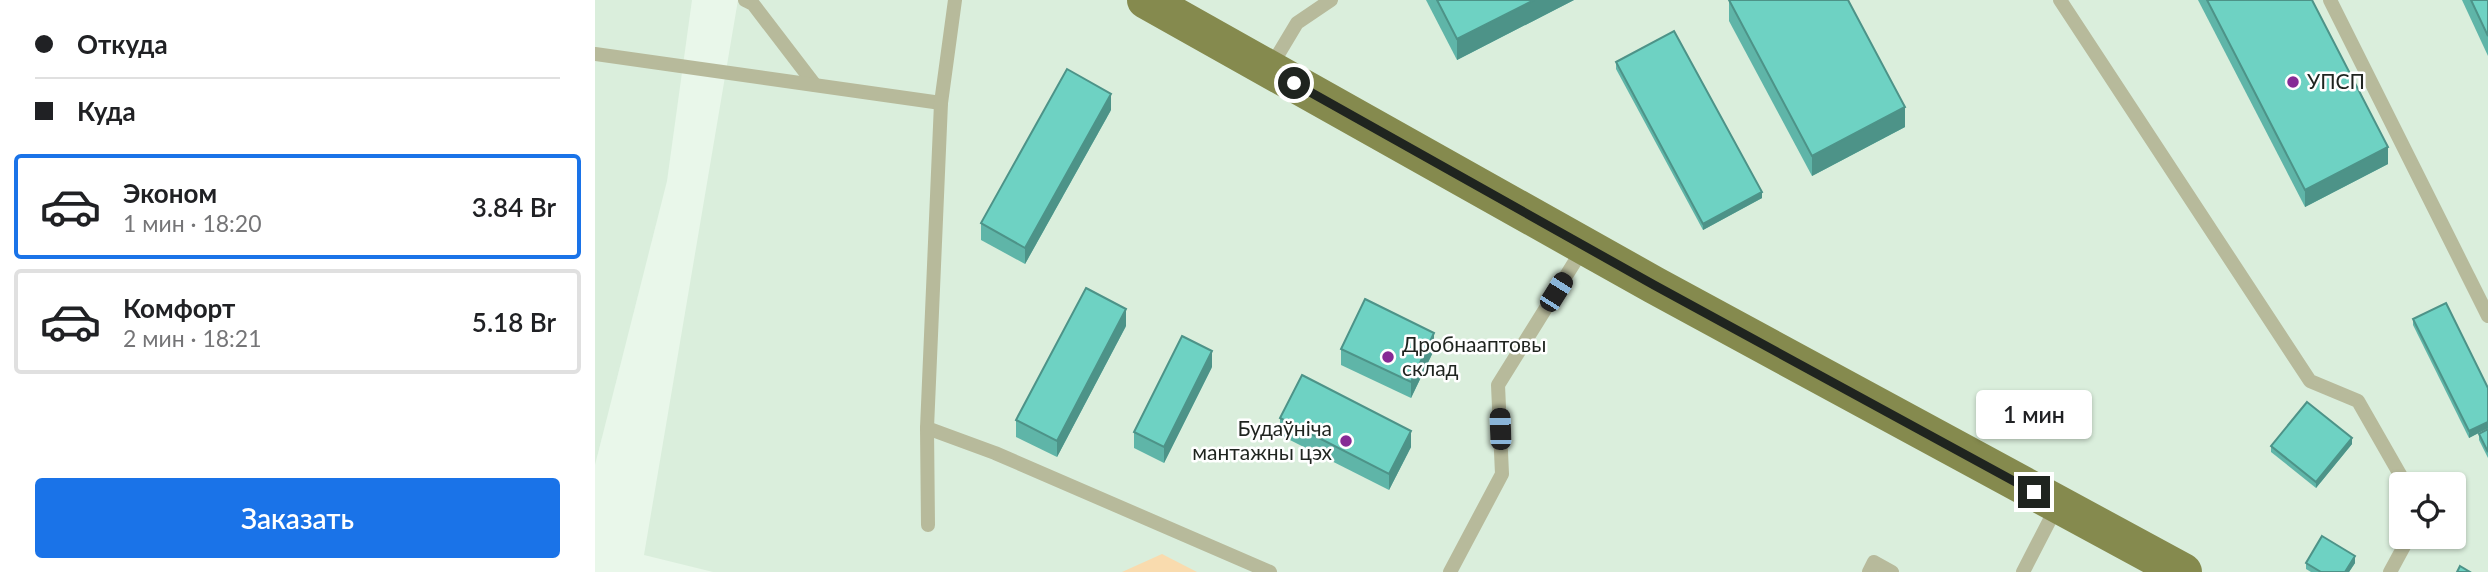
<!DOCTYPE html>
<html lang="ru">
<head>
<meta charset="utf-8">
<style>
  :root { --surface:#fff; --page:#f6f6f6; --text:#202124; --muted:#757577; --line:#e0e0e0; --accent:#1a73e8 }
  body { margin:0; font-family:Lato,sans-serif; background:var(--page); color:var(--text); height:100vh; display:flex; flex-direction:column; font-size:26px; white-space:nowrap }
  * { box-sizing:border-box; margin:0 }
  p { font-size:23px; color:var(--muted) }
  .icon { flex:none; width:38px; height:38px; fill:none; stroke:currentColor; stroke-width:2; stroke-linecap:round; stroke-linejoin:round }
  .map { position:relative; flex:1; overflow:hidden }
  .panel { display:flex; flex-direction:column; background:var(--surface); width:595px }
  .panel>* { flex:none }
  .top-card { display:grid; align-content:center; height:154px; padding:0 35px; background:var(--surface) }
  .fabs { position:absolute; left:1794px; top:472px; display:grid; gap:14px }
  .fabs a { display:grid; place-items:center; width:77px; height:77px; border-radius:7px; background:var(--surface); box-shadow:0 2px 5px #0004; font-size:35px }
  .end { position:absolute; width:32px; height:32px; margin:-16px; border:9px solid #1f241f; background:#fff; box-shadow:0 0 0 4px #fff }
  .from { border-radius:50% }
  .bubble { position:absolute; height:49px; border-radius:7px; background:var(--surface); box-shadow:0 2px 5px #0004; font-size:23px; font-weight:600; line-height:49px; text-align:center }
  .car { position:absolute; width:21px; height:42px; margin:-21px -10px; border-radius:9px; box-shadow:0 0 5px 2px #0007; background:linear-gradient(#222 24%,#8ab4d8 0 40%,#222 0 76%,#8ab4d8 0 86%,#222 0) }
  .top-card b { display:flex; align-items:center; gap:24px; height:66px; font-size:26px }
  .top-card b+b { border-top:2px solid var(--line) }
  .top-card i { width:18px; height:18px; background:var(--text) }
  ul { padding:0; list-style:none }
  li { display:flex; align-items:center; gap:21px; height:105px; margin:0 14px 10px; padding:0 21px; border:4px solid var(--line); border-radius:7px }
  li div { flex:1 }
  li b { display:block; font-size:26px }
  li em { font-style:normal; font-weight:600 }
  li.active { border-color:var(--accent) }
  li>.icon { width:63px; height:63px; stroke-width:1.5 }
  .primary-button { display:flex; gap:14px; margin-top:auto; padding:14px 35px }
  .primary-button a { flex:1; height:80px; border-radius:7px; background:var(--accent); color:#fff; font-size:28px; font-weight:600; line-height:80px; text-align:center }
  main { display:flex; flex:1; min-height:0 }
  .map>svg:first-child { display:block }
  .built { fill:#daeedc; fill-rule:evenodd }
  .green { fill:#f9dbae }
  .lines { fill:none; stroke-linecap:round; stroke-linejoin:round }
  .service { stroke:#b7ba9b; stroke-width:14 }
  .primary { stroke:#858a4e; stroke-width:38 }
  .wall { fill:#5fb5a8 }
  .shaded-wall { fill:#4d9388 }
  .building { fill:#6ed2c3; stroke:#4d9388; stroke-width:2 }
  .route { stroke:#1f241f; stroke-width:9 }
  .poi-dot { fill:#862a95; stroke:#fff; stroke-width:2.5 }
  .labels { text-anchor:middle; stroke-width:5; stroke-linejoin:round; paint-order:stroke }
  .poi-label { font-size:21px; fill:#1f241f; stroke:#fff; text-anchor:start }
</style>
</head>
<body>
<main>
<section class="panel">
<div class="top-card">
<b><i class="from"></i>Откуда</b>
<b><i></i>Куда</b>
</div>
<ul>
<li class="active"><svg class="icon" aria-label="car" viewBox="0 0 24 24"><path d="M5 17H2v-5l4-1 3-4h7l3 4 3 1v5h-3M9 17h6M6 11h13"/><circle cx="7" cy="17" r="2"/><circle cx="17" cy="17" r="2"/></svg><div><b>Эконом</b><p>1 мин · 18:20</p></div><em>3.84 Br</em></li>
<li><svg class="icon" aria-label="car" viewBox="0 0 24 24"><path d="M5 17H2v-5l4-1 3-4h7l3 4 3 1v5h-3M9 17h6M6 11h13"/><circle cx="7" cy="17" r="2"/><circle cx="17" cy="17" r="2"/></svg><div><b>Комфорт</b><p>2 мин · 18:21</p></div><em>5.18 Br</em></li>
</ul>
<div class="primary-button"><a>Заказать</a></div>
</section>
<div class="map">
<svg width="1893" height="572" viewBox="0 0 1893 572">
  <rect width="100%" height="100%" fill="#e9f7ea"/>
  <!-- built -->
  <g class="built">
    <path d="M 0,0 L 97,0 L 72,181 L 0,465 Z"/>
    <path d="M 143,0 L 1893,0 L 1893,572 L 118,572 L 49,555 ZM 1806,485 L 1858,485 L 1858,537 L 1806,537 Z"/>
  </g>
  <!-- green -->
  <path class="green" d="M 567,554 L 602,572 L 527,572 Z"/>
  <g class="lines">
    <!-- service -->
    <g class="service">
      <path d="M 150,0 L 158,4 L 220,85"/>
      <path d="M 1465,0 L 1715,381 L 1763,401 L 1811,485"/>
      <path d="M 1735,0 L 1893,316"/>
      <path d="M 0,54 L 346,103"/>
      <path d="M 675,68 L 702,23 L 736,0"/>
      <path d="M 332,428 L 400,453 L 675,572"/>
      <path d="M 333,525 L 332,428 L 346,103 L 360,0"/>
      <path d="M 855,572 L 907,474 L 903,385 L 989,247"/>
      <path d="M 1274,572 L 1279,562 L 1297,572"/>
      <path d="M 1428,572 L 1462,506"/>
      <path d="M 1795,572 L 1814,537"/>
    </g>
    <!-- primary -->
    <path class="primary" d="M 551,0 L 1059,285 L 1588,572"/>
  </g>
  <!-- wall -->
  <g class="wall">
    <path d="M 831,0 L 979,0 L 862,60 Z"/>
    <path d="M 1134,0 L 1310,127 L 1217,176 L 1134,21 Z"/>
    <path d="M 1603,0 L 1717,0 L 1793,164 L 1710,207 Z"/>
    <path d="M 1867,0 L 1893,0 L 1893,56 Z"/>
    <path d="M 1021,62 L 1167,198 L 1108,230 L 1021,69 Z"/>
    <path d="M 516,110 L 430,264 L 386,240 L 386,223 Z"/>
    <path d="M 1818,319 L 1893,388 L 1893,428 L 1874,438 L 1818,325 Z"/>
    <path d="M 531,326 L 462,457 L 421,437 L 421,420 Z"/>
    <path d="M 746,349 L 839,350 L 816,398 L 746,365 Z"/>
    <path d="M 617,367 L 569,463 L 539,448 L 539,432 Z"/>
    <path d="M 685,418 L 816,447 L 794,490 L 685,435 Z"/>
    <path d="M 1893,429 L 1893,458 L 1884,440 L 1884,434 Z"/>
    <path d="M 1757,444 L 1721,488 L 1676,452 L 1676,446 Z"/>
    <path d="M 1711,563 L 1760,563 L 1754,572 L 1716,572 L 1711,569 Z"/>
  </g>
  <!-- shaded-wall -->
  <g class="shaded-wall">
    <path d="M 939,0 L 979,0 L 862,60 L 862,39 Z"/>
    <path d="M 516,94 L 516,110 L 430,264 L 430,248 Z"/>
    <path d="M 1310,107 L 1310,127 L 1217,176 L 1217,156 Z"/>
    <path d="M 1793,147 L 1793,164 L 1710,207 L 1710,190 Z"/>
    <path d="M 1167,192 L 1167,198 L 1108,230 L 1108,224 Z"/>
    <path d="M 531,309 L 531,326 L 462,457 L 462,441 Z"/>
    <path d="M 839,333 L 839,350 L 816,398 L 816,382 Z"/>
    <path d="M 617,351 L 617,367 L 569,463 L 569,447 Z"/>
    <path d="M 1893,422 L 1893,428 L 1874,438 L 1874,431 Z"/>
    <path d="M 816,431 L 816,447 L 794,490 L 794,474 Z"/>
    <path d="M 1757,438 L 1757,444 L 1721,488 L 1721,482 Z"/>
    <path d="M 1760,556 L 1760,563 L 1754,572 L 1750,572 Z"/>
  </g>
  <!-- building -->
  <g class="building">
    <path d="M 842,0 L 939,0 L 862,39 Z"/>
    <path d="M 1134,0 L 1253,0 L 1310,107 L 1217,156 Z"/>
    <path d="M 1612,0 L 1717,0 L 1793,147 L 1710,190 Z"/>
    <path d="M 1876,0 L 1893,0 L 1893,36 Z"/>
    <path d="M 1079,31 L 1167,192 L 1108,224 L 1021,62 Z"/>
    <path d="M 472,69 L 516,94 L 430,248 L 386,223 Z"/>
    <path d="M 491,288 L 531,309 L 462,441 L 421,420 Z"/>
    <path d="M 770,299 L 839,333 L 816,382 L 746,349 Z"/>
    <path d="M 1851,303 L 1893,388 L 1893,422 L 1874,431 L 1818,319 Z"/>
    <path d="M 587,336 L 617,351 L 569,447 L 539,432 Z"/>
    <path d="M 707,375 L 816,431 L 794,474 L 685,418 Z"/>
    <path d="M 1712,402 L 1757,438 L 1721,482 L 1676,446 Z"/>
    <path d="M 1893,429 L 1893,452 L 1884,434 Z"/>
    <path d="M 1727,536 L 1760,556 L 1750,572 L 1726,572 L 1711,563 Z"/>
    <path d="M 1865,566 L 1875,572 L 1862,572 Z"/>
  </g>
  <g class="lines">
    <!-- route -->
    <path class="route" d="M 699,83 L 1059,285 L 1439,492"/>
  </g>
  <!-- markers -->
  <g class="poi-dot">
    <circle cx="1698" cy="82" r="7"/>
    <circle cx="793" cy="357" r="7"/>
    <circle cx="751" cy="441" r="7"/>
  </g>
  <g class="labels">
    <!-- poi labels -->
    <g class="poi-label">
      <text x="1712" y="89">УПСП</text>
      <text x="807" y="352">Дробнааптовы<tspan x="807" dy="24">склад</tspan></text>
      <text x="737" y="436" text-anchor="end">Будаўніча<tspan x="737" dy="24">мантажны цэх</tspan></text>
    </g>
  </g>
</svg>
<div class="fabs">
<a><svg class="icon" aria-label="locate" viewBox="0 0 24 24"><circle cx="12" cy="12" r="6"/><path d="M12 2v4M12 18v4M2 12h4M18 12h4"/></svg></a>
</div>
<i class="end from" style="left:699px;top:83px"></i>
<i class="end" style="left:1439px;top:492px"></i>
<div class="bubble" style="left:1381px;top:390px;width:116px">1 мин</div>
<i class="car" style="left:961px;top:292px;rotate:32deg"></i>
<i class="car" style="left:905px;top:429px;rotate:358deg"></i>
</div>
</main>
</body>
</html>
